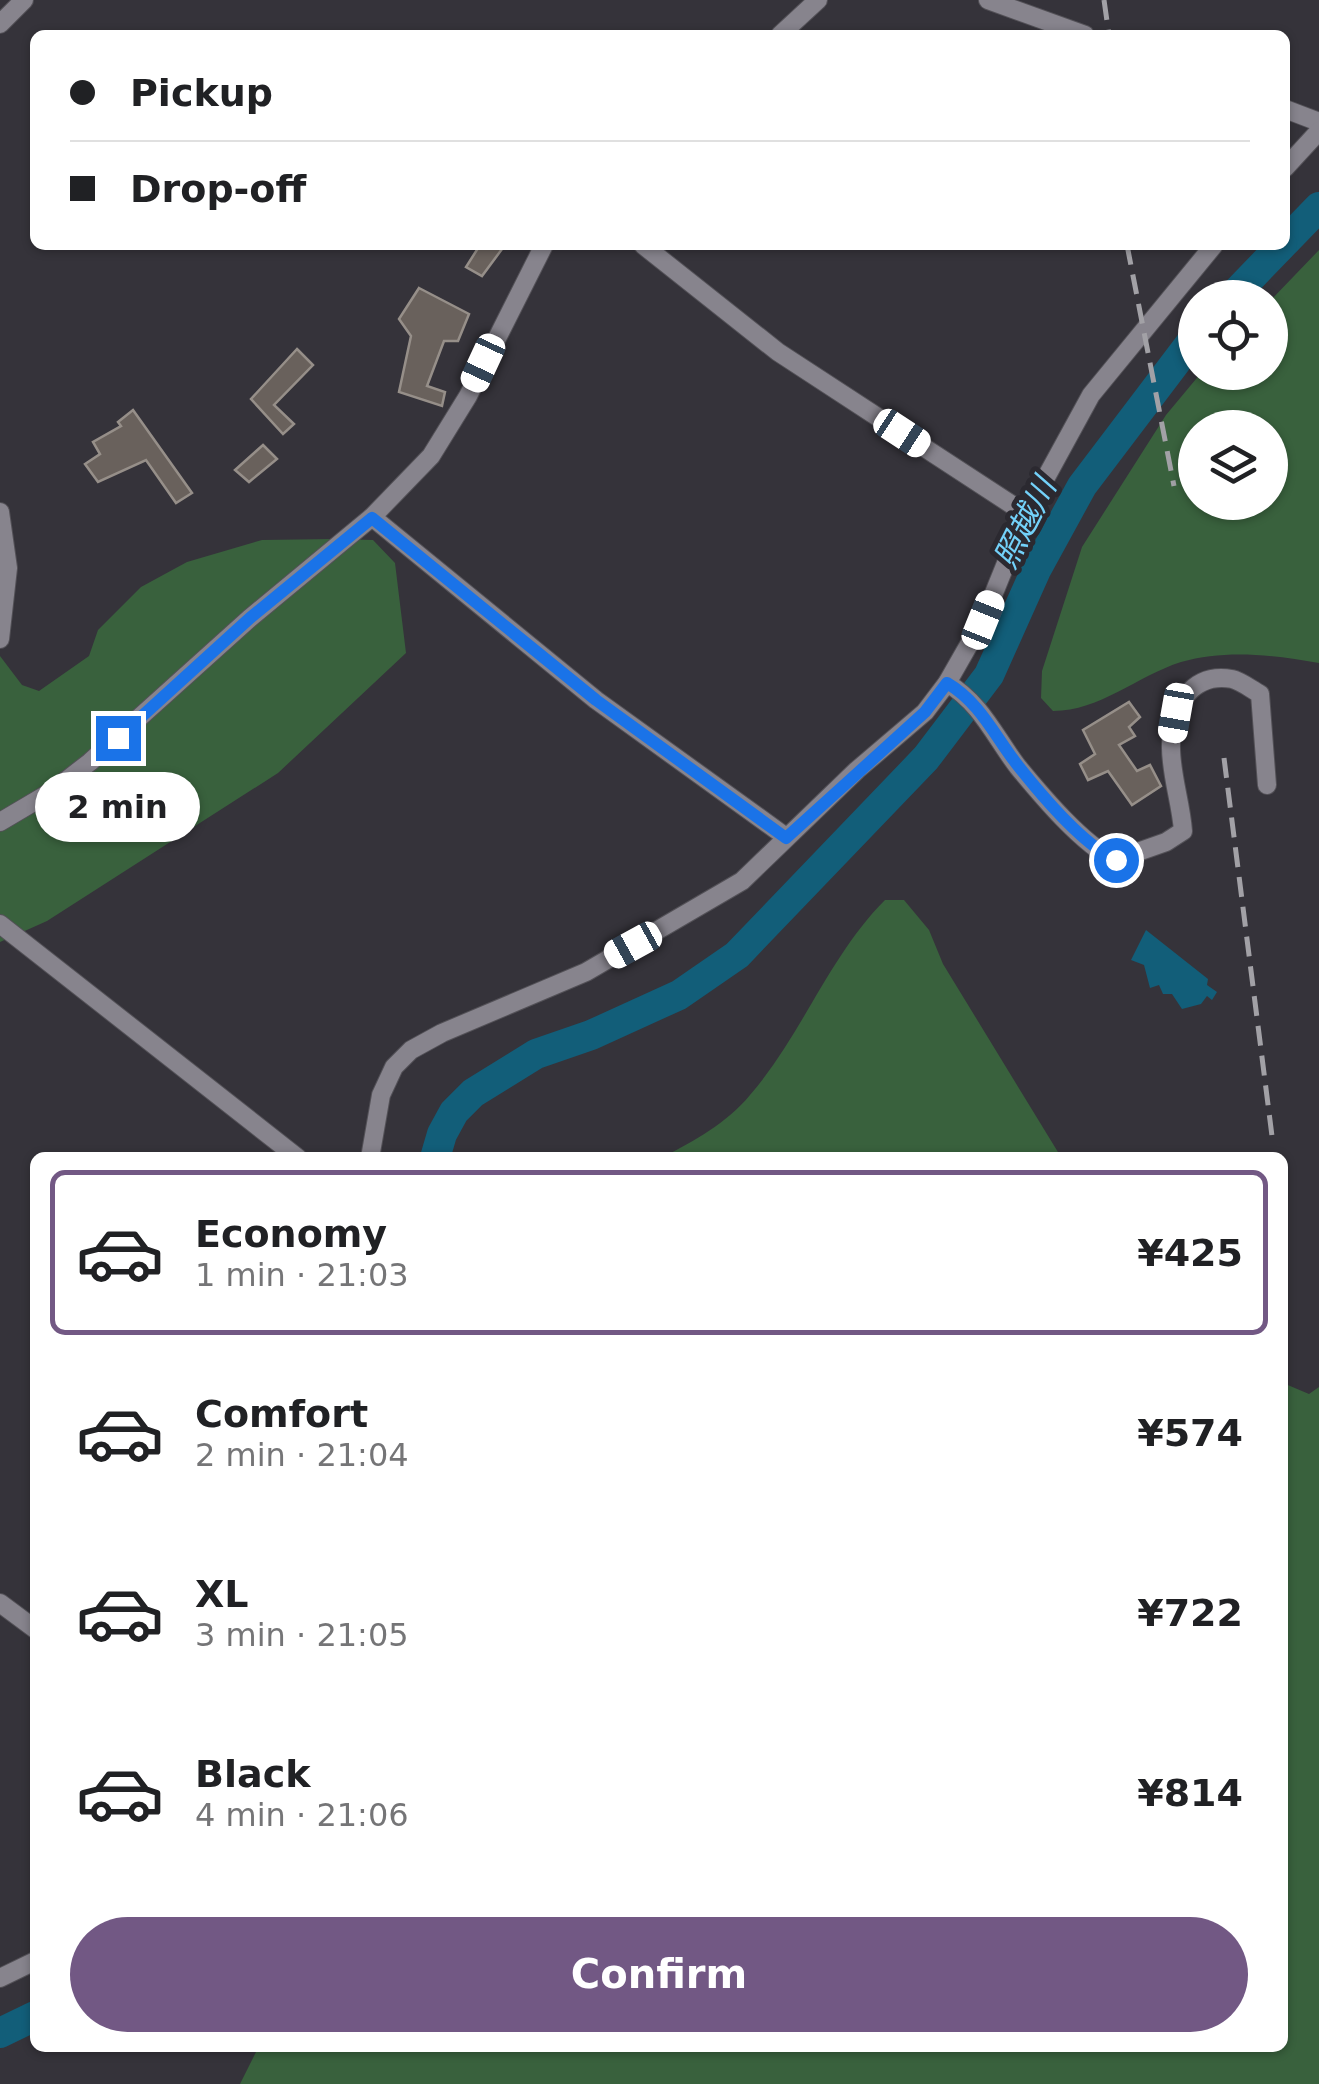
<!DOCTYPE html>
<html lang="en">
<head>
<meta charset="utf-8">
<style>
  :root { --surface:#fff; --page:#f6f6f6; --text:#202124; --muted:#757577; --line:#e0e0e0; --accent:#725884 }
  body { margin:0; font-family:"DejaVu Sans","Noto Sans JP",sans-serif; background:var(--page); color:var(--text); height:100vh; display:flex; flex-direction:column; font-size:38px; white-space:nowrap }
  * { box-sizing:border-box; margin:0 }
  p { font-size:32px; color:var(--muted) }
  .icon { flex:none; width:55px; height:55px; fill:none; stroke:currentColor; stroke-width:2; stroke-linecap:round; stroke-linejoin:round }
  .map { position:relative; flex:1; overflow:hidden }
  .side { position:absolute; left:30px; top:1152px; width:1258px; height:900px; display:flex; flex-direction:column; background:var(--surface); border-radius:15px; box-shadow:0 2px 8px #0004 }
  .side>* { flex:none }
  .guide { position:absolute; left:30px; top:30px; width:1260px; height:220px; border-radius:15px; box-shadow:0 2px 8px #0004; display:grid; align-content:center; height:220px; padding:0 40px; background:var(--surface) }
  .tools { position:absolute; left:1178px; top:280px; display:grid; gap:20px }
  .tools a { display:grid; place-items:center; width:110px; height:110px; border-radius:50%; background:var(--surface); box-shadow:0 2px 8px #0004; font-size:50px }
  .end { position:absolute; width:45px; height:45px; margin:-22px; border:12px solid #1a73e8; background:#fff; box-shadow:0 0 0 5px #fff }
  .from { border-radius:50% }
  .bubble { position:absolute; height:70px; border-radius:35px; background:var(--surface); box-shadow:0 2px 8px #0004; font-size:32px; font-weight:800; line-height:70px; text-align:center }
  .car { position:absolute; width:30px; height:60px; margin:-30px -15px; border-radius:12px; box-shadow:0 0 8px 2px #0007; background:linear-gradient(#fff 24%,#345 0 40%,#fff 0 76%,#345 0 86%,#fff 0) }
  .guide b { display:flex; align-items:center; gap:35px; height:95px; font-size:38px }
  .guide b+b { border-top:2px solid var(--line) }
  .guide i { width:25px; height:25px; background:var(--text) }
  ul { padding:18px 0 0; list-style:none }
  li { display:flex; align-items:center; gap:30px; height:165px; margin:0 20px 15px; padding:0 20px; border:5px solid transparent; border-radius:15px }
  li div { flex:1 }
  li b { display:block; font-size:38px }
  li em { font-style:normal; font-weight:800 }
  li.selected { border-color:var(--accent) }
  li>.icon { width:90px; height:90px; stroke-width:1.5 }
  .primary-button { display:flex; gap:20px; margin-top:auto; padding:20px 40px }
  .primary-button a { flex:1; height:115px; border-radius:60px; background:var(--accent); color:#fff; font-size:40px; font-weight:800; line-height:115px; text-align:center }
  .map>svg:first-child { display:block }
  .green { fill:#39613d; fill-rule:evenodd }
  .water { fill:#125e79 }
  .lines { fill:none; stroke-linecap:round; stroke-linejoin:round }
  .river { stroke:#125e79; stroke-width:30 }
  .building { fill:#69615c; stroke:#968f89; stroke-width:2.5 }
  .minor-casing { stroke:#535157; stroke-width:20 }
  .minor { stroke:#87848d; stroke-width:18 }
  .rail { stroke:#a2a1a6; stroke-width:5; stroke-dasharray:20 10; stroke-linecap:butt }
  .route { stroke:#1a73e8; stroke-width:12 }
  .labels { text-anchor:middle; stroke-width:10; stroke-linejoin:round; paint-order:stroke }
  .water-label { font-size:32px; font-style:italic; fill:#73d1f9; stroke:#2b2930 }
</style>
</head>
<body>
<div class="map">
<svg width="1319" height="2084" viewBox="0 0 1319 2084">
  <rect width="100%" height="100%" fill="#35333a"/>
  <!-- green -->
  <g class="green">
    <path d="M 1319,250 L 1319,663 C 1274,655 1226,649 1181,662 C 1137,676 1100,711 1053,711 L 1041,698 L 1042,671 L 1082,547 L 1166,415 L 1201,373 L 1270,372 L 1270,301 ZM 1195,428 L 1270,428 L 1270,502 L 1195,502 Z"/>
    <path d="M 335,539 L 373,540 L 395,563 L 406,653 L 278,773 L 47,921 L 0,942 L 0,656 L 22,685 L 39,691 L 89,656 L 98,630 L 141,587 L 187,562 L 262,540 Z"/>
    <path d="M 885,900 L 904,900 L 929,930 L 943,964 L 1061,1157 L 655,1157 L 663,1157 C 694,1141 727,1123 750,1095 C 802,1035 829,956 885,900 Z"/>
    <path d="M 1283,1383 L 1309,1394 L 1319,1387 L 1319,2084 L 240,2084 L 258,2048 L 1282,2048 Z"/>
  </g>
  <!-- water -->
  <path class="water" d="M 1146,930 L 1208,979 L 1207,985 L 1217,992 L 1212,1000 L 1207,996 L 1201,1004 L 1182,1009 L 1172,994 L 1163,994 L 1159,985 L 1150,988 L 1144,965 L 1131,960 Z"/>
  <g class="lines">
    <!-- river -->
    <g class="river">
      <path d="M 1285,242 L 1319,207"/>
      <path d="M 1231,298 L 1282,245"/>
      <path d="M 435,1158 L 442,1134 L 454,1112 L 473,1093 L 536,1054 L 591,1035 L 679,995 L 737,955 L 926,758 L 989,675 L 1036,570 L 1082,486 L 1195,337"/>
      <path d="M 0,2033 L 35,2016"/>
    </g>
  </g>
  <!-- building -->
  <g class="building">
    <path d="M 480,245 L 505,245 L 482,276 L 466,267 Z"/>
    <path d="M 419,288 L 469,314 L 458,341 L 444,341 L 427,386 L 445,392 L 442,406 L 399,392 L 411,336 L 399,319 Z"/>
    <path d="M 297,349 L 313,365 L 274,405 L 294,424 L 283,434 L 251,399 Z"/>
    <path d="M 133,410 L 192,493 L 176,503 L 146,460 L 98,482 L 85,464 L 100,454 L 93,442 L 121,426 L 118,422 Z"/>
    <path d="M 263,445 L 277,459 L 249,482 L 235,470 Z"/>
    <path d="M 1129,702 L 1140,717 L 1129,727 L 1135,736 L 1119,745 L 1137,771 L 1150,765 L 1161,786 L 1132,805 L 1108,771 L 1088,780 L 1080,764 L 1095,754 L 1083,730 Z"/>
  </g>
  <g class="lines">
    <!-- minor casing -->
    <g class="minor-casing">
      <g id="minor">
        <path d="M 988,0 L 1085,35"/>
        <path d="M 0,24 L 24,0"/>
        <path d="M 780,35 L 818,0"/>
        <path d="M 1285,109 L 1319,122"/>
        <path d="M 1285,168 L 1319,131"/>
        <path d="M 643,245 L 778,352 L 1026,514"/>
        <path d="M 0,512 L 8,568 L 0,639"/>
        <path d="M 372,517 L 596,700 L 786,837"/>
        <path d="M 947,683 C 981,703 995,737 1018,767 C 1042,796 1082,844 1115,860 L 1166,842 L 1183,831 C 1181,802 1170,772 1171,744 C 1172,707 1191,672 1232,679 C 1241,681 1251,689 1260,694 L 1267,785"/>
        <path d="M 0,822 L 54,790 L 90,762 L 250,618 L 372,517 L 431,456 L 468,396 L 544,245"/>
        <path d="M 0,924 L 298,1158"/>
        <path d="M 370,1158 L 381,1095 L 394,1067 L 411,1050 L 442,1033 L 586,972 L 742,881 L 857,770 L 925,712 L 947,683 L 983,620 L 1026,514 L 1091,395 L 1214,245"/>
        <path d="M 0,1603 L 35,1629"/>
        <path d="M 0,1978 L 35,1961"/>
      </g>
    </g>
    <!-- minor -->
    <use href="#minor" class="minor"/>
    <!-- rail -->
    <g class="rail">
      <path d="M 1104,0 L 1109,35"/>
      <path d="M 1127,245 L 1174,486"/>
      <path d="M 1224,758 L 1272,1136"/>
    </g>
  </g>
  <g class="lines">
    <!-- route -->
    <path class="route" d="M 118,738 L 250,618 L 372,518 L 596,700 L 786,838 L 925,712 L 947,683 C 981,703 995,737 1019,767 C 1042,796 1082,844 1116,860"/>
  </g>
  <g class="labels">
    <!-- water labels -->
    <g class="water-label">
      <text transform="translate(1025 523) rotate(-63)" y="11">照越川</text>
    </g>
  </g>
</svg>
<div class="tools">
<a><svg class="icon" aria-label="locate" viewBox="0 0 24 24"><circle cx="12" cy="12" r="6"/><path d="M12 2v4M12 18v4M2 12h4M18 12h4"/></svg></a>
<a><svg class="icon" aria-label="layers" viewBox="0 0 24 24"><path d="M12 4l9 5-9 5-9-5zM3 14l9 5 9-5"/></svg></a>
</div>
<i class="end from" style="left:1116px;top:860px"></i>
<i class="end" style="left:118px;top:738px"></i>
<div class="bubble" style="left:35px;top:772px;width:165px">2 min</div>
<i class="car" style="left:483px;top:363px;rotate:205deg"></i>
<i class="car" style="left:902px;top:433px;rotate:123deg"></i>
<i class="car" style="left:983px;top:620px;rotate:22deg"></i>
<i class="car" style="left:1176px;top:713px;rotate:190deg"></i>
<i class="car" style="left:633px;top:945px;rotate:241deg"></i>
<div class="guide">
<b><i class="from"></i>Pickup</b>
<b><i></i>Drop-off</b>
</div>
<section class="side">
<ul>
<li class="selected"><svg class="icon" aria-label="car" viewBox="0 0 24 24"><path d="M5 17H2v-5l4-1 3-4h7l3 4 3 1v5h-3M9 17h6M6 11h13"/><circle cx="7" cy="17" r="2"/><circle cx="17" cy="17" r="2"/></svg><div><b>Economy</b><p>1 min · 21:03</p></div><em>¥425</em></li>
<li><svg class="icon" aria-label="car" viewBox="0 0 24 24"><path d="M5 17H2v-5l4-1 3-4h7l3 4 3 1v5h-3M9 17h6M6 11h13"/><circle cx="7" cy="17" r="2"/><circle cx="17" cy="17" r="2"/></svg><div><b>Comfort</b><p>2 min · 21:04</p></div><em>¥574</em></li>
<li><svg class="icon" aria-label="car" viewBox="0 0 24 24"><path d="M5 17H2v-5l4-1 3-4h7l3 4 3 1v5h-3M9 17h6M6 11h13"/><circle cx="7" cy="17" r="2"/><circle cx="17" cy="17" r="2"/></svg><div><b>XL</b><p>3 min · 21:05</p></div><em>¥722</em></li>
<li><svg class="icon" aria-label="car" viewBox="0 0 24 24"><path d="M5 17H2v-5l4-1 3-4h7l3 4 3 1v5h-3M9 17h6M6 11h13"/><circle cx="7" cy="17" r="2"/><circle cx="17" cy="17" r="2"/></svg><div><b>Black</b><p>4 min · 21:06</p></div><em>¥814</em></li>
</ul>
<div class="primary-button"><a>Confirm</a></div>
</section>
</div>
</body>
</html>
